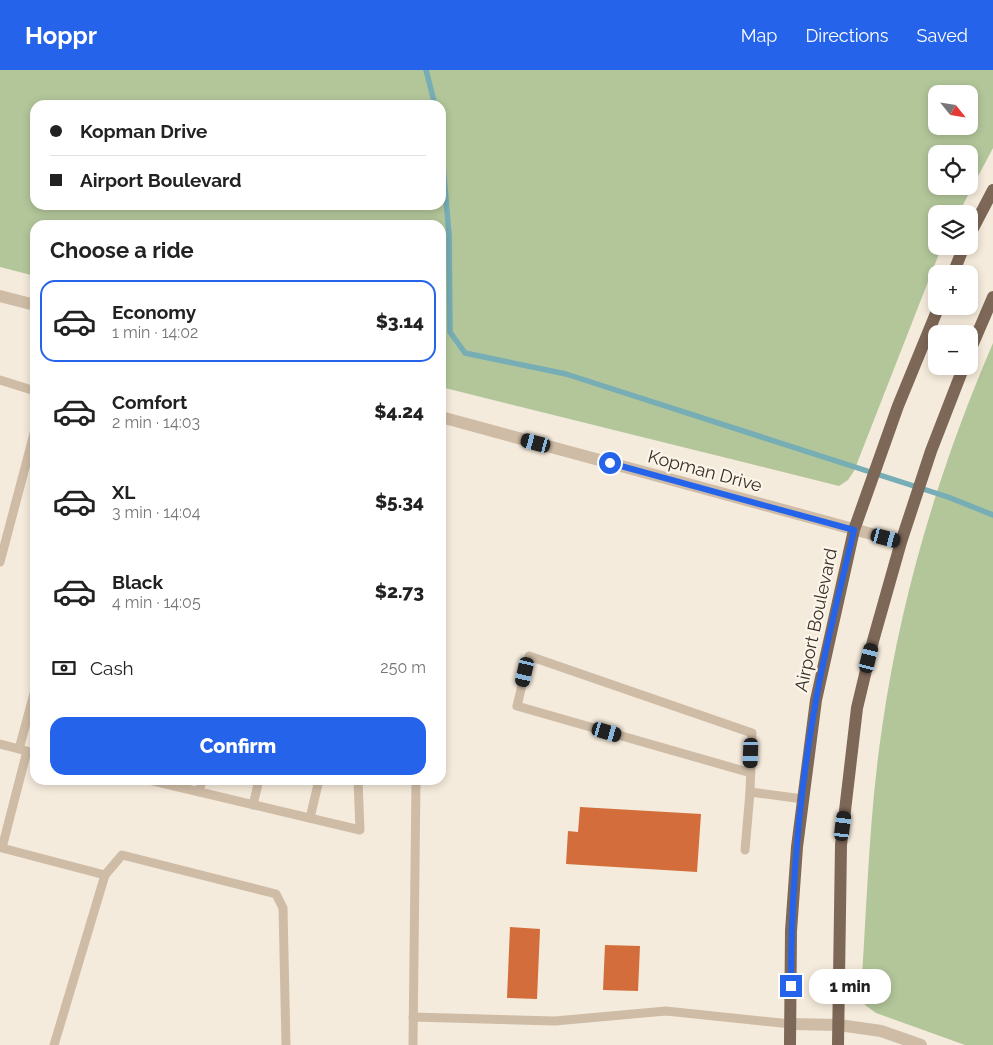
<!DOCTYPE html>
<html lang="en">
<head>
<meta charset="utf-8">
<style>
  :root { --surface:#fff; --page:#f2f2f2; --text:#222; --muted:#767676; --line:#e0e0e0; --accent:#2563eb }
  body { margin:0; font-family:Raleway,sans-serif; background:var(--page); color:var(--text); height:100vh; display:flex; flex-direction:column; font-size:19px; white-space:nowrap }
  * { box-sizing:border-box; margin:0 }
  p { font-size:16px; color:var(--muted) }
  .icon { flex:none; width:28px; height:28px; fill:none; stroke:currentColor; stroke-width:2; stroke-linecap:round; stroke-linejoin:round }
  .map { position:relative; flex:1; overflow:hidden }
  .drawer { position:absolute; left:30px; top:150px; width:416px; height:565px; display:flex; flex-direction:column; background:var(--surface); border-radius:15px; box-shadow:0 2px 8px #0003 }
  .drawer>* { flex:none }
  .guide { position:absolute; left:30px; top:30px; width:416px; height:110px; border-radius:15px; box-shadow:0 2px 8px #0003; display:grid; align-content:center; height:110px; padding:0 20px; background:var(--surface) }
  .needle { width:32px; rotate:120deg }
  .tools { position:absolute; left:928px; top:15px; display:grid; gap:10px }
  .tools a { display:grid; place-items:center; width:50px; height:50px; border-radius:10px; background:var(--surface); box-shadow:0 2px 8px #0003; font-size:25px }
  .end { position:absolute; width:22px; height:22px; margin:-11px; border:6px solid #2563eb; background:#fff; box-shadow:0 0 0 2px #fff }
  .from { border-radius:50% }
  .bubble { position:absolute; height:35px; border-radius:15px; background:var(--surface); box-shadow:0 2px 8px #0003; font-size:16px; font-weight:800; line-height:35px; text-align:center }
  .car { position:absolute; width:15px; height:30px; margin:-15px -8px; border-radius:6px; box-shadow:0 0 4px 1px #0007; background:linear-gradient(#222 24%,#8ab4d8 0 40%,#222 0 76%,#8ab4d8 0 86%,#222 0) }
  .guide b { display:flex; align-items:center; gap:18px; height:48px; font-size:19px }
  .guide b+b { border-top:1px solid var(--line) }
  .guide i { width:12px; height:12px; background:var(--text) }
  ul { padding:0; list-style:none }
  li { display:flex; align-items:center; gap:15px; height:82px; margin:0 10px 8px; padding:0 10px; border:2px solid transparent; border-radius:15px }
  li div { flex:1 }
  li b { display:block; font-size:19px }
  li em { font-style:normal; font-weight:800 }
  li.current { border-color:var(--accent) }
  li>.icon { width:45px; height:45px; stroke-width:1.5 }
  h2 { padding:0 20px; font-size:22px; line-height:60px }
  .pay { display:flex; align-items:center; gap:12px; height:55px; padding:0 20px; font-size:19px }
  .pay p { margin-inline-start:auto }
  .primary-button { display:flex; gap:10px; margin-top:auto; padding:10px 20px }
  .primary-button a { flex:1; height:58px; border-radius:15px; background:var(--accent); color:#fff; font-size:20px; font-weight:800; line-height:58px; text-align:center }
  header { display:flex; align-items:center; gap:30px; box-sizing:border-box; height:70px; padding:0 25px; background:var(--accent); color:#fff }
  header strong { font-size:24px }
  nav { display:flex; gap:28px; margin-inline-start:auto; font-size:18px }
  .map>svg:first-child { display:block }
  .green { fill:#b3c69a; fill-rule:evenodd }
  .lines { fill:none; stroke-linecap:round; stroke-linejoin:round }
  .stream { stroke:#77adb5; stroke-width:5.5 }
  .building { fill:#d36d3b }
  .lane { stroke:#cfbca6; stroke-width:9 }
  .street { stroke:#cfbca6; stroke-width:12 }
  .primary { stroke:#7d6757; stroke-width:12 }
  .route { stroke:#2563eb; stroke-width:6 }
  .labels { text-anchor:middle; stroke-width:4.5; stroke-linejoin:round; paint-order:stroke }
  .street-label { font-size:18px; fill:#3a2f28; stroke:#fcf5e9 }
</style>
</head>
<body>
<header>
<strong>Hoppr</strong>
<nav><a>Map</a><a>Directions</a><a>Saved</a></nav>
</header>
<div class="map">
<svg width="993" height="975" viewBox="0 0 993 975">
  <rect width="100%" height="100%" fill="#f5ebdc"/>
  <!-- green -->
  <g class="green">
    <path d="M 0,0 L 993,0 L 993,78 L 958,144 L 936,144 L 936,176 L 942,176 L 854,401 L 848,410 L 839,416 L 441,317 L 441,155 L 35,155 L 35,206 L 0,197 ZM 936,24 L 969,24 L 969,56 L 936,56 ZM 35,35 L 441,35 L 441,135 L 35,135 ZM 936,84 L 969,84 L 969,116 L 936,116 Z"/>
    <path d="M 993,273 L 993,975 L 965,975 L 876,943 L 865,935 L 861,922 C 867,834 869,745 882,658 C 901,525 940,396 993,273 Z"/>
  </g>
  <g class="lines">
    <!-- stream -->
    <g class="stream">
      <path d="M 426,0 L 435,35"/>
      <path d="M 441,72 L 449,164 L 450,262 L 465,283 L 566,304 L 948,427 L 993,445"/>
    </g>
  </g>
  <!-- building -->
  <g class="building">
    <path d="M 580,737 L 701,744 L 697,802 L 566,794 L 568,761 L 578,762 Z"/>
    <path d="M 510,857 L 540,859 L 537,929 L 507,928 Z"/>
    <path d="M 605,875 L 640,876 L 638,921 L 603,920 Z"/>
  </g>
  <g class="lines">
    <!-- lane -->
    <g class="lane">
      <path d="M 0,310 L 35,321"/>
      <path d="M 0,492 L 35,360"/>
      <path d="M 0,674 L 27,681 L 2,778 L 105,805 L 54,975"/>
      <path d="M 19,679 L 35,620"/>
      <path d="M 751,703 L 517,636 L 529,586 L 752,663 L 750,722 L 803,729"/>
      <path d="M 149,710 L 360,760 L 358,710"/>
      <path d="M 199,722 L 202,710"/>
      <path d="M 253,735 L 259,710"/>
      <path d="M 310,748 L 319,710"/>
      <path d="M 745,780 L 750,722"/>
      <path d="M 105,805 L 122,785 L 276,824 L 283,838 L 286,975"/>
      <path d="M 413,947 L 555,951 L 666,941 L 791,954"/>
      <path d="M 413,975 L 416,710"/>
    </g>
    <!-- street -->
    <g class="street">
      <path d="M 0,226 L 35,235"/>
      <path d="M 441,347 L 901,472"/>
      <path d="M 791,954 L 839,955 L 881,961 L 921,975"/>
    </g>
    <!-- primary -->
    <g class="primary">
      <path d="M 969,166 L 993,120"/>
      <path d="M 953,204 L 964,176"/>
      <path d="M 969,283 L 993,227"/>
      <path d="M 790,975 L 791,861 L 797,777 L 816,630 L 854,460 L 898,336 L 939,236"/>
      <path d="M 838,975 L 841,775 L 857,638 L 873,571 L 901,472 L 931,381 L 964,296"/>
    </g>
  </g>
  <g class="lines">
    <!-- route -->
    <path class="route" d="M 610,393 L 854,460 C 841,516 826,573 816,630 C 799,724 791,821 791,916"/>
  </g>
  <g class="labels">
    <!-- street labels -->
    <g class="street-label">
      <text transform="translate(705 401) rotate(15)" y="6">Kopman Drive</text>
      <text transform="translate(816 550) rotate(-78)" y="6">Airport Boulevard</text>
    </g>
  </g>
</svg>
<div class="tools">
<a><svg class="needle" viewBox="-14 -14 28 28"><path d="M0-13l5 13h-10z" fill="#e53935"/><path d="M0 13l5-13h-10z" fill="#767676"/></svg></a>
<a><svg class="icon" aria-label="locate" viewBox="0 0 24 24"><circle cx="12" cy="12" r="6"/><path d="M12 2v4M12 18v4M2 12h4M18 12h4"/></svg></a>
<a><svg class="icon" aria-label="layers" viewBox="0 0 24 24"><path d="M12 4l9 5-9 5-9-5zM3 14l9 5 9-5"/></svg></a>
<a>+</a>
<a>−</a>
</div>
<i class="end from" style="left:610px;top:393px"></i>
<i class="end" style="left:791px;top:916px"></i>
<div class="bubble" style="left:809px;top:899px;width:82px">1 min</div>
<i class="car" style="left:536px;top:373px;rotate:285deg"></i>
<i class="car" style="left:886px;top:468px;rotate:105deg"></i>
<i class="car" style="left:869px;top:588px;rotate:14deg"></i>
<i class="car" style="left:525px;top:602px;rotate:193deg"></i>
<i class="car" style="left:607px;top:662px;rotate:106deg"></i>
<i class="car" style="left:751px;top:683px;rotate:182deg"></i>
<i class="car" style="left:843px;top:756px;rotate:7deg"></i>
<div class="guide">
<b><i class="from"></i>Kopman Drive</b>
<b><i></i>Airport Boulevard</b>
</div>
<section class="drawer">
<h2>Choose a ride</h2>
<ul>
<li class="current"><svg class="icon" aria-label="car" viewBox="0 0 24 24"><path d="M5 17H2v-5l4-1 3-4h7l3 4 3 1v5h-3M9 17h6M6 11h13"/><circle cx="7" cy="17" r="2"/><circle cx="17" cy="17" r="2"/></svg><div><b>Economy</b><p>1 min · 14:02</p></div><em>$3.14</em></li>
<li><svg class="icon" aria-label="car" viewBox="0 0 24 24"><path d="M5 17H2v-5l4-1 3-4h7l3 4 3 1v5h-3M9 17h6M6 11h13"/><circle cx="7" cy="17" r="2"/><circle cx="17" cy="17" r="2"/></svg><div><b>Comfort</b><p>2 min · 14:03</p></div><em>$4.24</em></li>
<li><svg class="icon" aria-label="car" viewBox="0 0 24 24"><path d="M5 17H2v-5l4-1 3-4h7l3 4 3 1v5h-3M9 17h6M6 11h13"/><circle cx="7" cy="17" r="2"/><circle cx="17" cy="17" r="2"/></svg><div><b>XL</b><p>3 min · 14:04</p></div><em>$5.34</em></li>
<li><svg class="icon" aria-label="car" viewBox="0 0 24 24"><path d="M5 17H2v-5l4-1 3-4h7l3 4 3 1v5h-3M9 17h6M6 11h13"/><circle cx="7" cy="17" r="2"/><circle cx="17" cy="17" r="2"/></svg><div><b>Black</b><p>4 min · 14:05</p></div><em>$2.73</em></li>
</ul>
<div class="pay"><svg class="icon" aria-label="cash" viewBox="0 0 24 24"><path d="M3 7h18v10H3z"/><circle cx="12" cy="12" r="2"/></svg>Cash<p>250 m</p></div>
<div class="primary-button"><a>Confirm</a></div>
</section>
</div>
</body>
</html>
